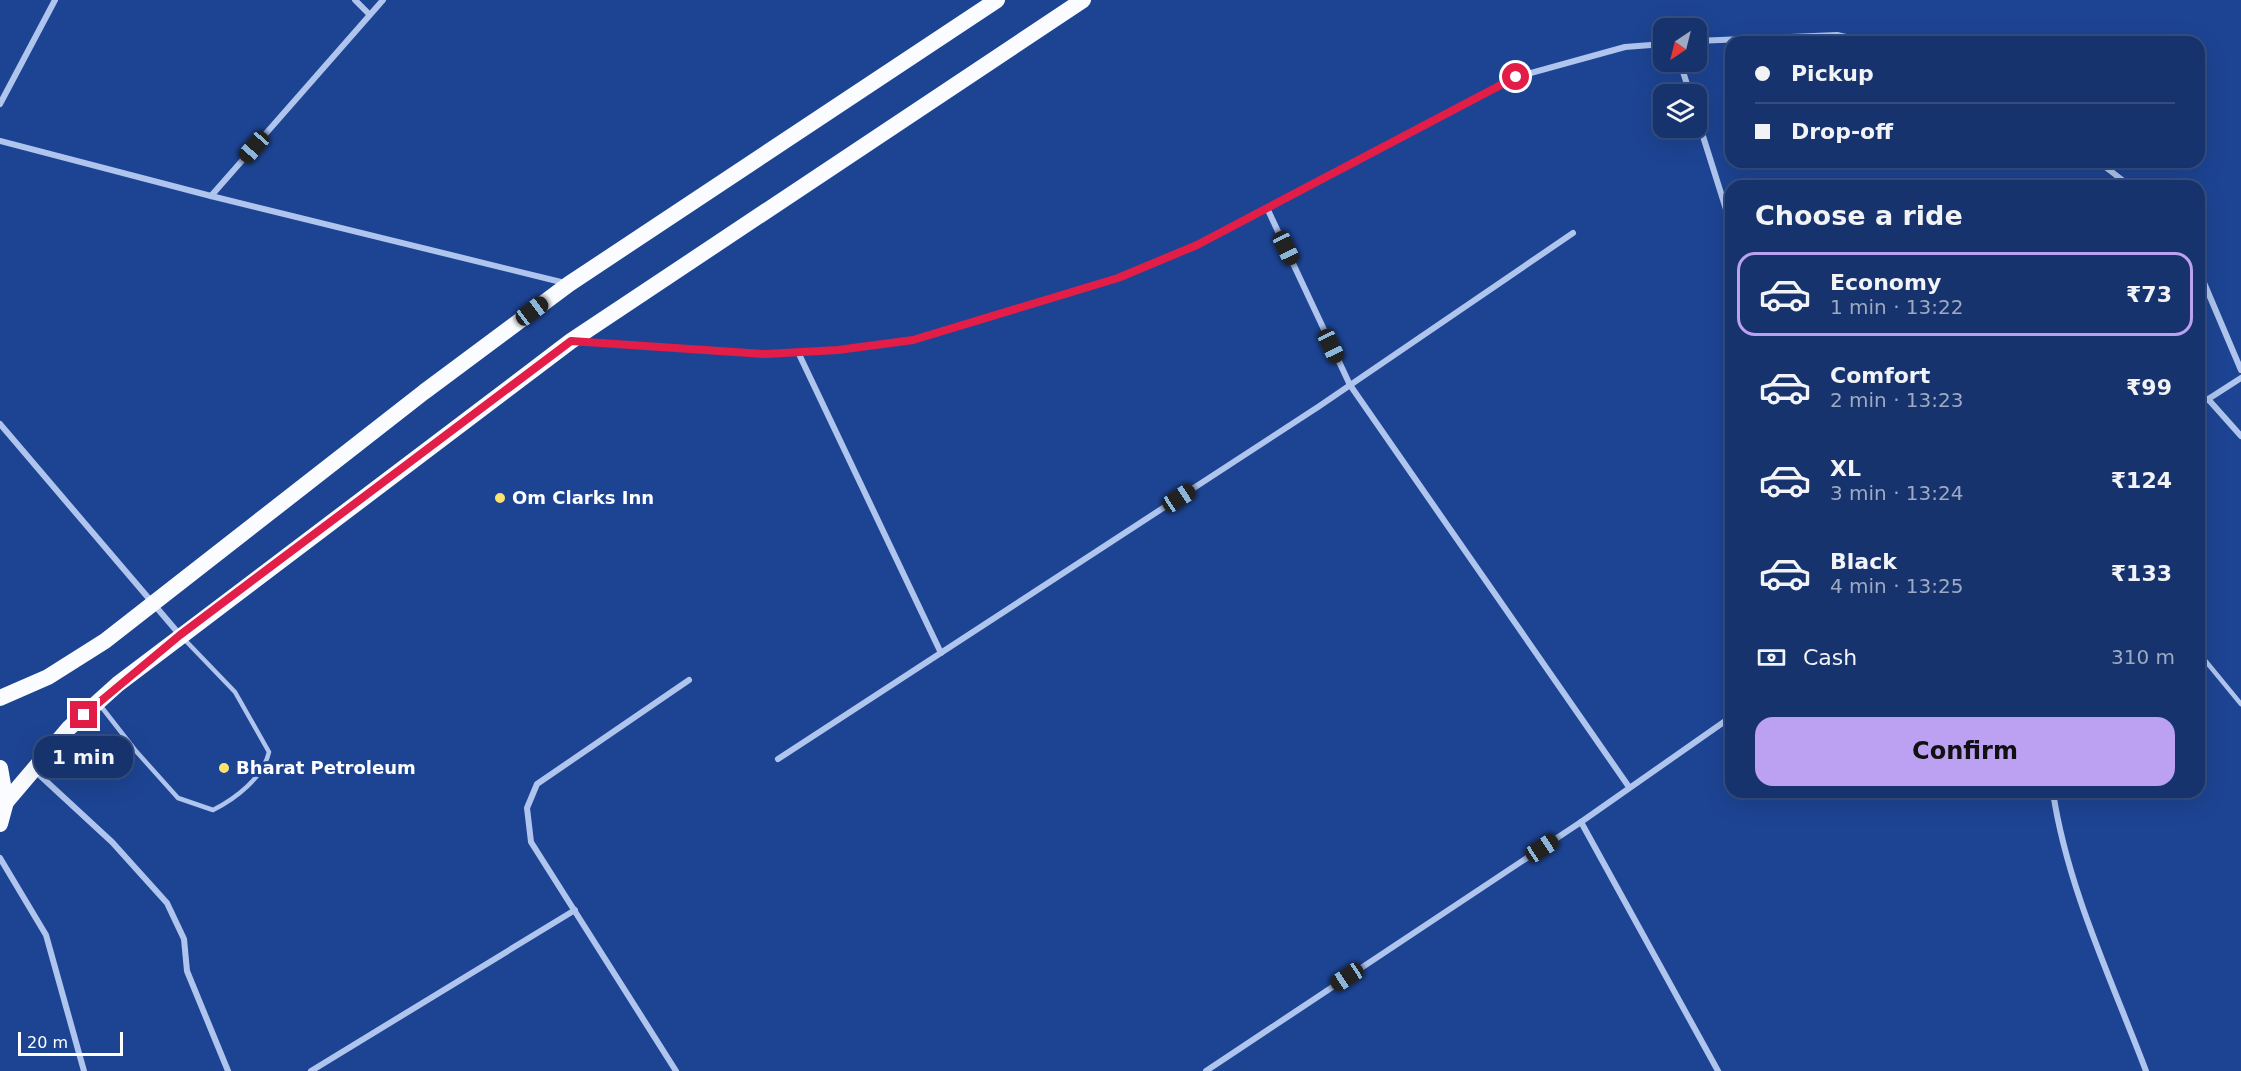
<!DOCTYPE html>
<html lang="en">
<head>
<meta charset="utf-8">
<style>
  :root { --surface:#16336e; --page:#1f3b73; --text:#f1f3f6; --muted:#9eaac2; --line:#354e81; --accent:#bca0f2 }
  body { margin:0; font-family:"DejaVu Sans",sans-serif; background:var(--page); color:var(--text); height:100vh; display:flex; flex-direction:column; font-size:22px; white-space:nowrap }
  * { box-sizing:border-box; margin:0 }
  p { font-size:20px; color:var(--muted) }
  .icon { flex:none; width:33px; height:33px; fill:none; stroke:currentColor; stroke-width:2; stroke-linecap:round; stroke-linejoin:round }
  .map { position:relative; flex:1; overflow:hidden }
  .side { position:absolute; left:1725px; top:180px; width:480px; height:618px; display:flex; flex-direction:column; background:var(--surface); border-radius:18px; box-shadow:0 6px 24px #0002,0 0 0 2px var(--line) }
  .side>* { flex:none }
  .top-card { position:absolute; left:1725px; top:36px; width:480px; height:132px; border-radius:18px; box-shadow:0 6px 24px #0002,0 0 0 2px var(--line); display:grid; align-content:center; height:132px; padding:0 30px; background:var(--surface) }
  .needle { width:39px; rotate:215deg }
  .controls { position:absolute; left:1653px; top:18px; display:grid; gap:12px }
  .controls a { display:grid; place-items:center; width:54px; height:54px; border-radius:12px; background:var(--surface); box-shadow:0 6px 24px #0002,0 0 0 2px var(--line); font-size:30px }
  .scale { position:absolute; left:18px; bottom:15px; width:105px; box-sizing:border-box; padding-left:6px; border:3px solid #fff; border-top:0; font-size:16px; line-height:21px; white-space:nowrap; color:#fff; -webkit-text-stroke:4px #1d4493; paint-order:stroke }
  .end { position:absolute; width:27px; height:27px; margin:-14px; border:8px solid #e11d48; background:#fff; box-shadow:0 0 0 3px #fff }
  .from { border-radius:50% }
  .bubble { position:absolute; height:42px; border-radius:18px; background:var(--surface); box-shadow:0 6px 24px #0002,0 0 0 2px var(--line); font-size:20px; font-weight:800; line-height:42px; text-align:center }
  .car { position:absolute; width:18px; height:36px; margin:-18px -9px; border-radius:8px; box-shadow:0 0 4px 2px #0007; background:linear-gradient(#222 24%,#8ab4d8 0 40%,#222 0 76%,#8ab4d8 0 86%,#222 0) }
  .top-card b { display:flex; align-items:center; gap:21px; height:57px; font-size:22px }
  .top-card b+b { border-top:2px solid var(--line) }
  .top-card i { width:15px; height:15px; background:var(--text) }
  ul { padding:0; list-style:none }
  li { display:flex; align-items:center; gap:18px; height:84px; margin:0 12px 9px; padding:0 18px; border:3px solid transparent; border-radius:18px }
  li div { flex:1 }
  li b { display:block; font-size:22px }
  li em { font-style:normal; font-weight:800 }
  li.current { border-color:var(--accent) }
  li>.icon { width:54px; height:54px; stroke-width:1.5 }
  h2 { padding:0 30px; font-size:27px; line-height:72px }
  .pay { display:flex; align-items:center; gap:15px; height:66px; padding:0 30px; font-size:22px }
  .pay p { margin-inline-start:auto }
  .cta { display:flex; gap:12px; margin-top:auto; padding:12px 30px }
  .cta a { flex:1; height:69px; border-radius:18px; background:var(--accent); color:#111; font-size:24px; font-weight:800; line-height:69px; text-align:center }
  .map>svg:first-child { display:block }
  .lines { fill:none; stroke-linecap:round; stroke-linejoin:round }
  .service { stroke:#afc5ee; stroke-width:4.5 }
  .minor { stroke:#afc5ee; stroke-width:6 }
  .trunk { stroke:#fafcff; stroke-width:16 }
  .route { stroke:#e11d48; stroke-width:8 }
  .poi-dot { fill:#fde36e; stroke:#1d4493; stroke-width:2 }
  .labels { text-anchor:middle; stroke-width:6; stroke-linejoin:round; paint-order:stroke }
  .poi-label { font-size:18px; font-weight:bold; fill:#fff; stroke:#1d4493; text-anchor:start }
</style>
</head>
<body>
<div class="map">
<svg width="2241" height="1071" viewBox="0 0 2241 1071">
  <rect width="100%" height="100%" fill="#1d4493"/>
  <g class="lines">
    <!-- service -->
    <g class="service">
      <path d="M 2199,653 L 2241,704"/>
      <path d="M 100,705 L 135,750 L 178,798 L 213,810 C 235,799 263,778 269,752 L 235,692 L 184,639"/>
    </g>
    <!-- minor -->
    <g class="minor">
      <path d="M 355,0 L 369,14"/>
      <path d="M 1696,41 L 1837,35 L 1868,42"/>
      <path d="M 1680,62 L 1690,94"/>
      <path d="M 0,104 L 55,0"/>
      <path d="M 1696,114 L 1731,225"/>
      <path d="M 0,141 L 211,196 L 565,283"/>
      <path d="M 2099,162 L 2130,186"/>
      <path d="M 211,196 L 383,0"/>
      <path d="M 1267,208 L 1350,385 L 1629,787"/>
      <path d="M 2199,271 L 2241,370"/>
      <path d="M 578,341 L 765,354 L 838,350 L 913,340 L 1117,278 L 1197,245 L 1516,77 L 1625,47 L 1664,44"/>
      <path d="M 798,352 L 941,653"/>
      <path d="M 2208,399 L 2241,436"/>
      <path d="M 2199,405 L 2241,378"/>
      <path d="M 0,424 L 180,635"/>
      <path d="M 778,759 L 1318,407 L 1573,233"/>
      <path d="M 34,770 L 112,842 L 167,903 L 184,939 L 187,971 L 228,1071"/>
      <path d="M 2053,792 C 2067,887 2112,981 2146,1071"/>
      <path d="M 1581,822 L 1718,1071"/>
      <path d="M 0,858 L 46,935 L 84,1071"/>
      <path d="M 311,1071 L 575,910"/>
      <path d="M 676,1071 L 531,842 L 527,808 L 537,784 L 689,680"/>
      <path d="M 1206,1071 L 1581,822 L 1731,717"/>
    </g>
    <!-- trunk -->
    <g class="trunk">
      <path d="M 0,698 L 48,677 L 105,641 L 424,392 L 569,284 L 997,0"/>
      <path d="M 0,768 L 6,802 L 0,824"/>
      <path d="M 6,802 L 69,728 L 118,684 L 571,341 L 1083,0"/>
    </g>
  </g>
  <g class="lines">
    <!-- route -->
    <path class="route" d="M 84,715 L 180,635 L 571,341 L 765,354 L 838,350 L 913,340 L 1118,278 L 1197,245 L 1516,77"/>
  </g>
  <!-- markers -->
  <g class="poi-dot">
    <circle cx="500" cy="498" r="6"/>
    <circle cx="224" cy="768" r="6"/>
  </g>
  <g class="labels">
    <!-- poi labels -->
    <g class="poi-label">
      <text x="512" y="504">Om Clarks Inn</text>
      <text x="236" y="774">Bharat Petroleum</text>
    </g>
  </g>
</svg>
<div class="controls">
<a><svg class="needle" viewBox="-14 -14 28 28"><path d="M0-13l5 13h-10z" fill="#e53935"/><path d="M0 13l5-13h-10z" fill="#9eaac2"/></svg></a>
<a><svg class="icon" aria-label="layers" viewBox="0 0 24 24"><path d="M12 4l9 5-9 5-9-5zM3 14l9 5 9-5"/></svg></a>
</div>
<div class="scale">20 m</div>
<i class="end from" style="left:1516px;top:77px"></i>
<i class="end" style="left:84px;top:715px"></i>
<div class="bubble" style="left:34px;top:736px;width:99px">1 min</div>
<i class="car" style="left:254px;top:147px;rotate:221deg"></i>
<i class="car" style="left:1286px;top:248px;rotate:155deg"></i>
<i class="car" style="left:532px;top:311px;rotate:53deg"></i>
<i class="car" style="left:1331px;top:346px;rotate:155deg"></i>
<i class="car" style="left:1179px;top:498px;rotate:57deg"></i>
<i class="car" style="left:1542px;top:848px;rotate:57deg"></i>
<i class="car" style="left:1347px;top:977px;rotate:237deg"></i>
<div class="top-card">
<b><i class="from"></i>Pickup</b>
<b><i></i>Drop-off</b>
</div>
<section class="side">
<h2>Choose a ride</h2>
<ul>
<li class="current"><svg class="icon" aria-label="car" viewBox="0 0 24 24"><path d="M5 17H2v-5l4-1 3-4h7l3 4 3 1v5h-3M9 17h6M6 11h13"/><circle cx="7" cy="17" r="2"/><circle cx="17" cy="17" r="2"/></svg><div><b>Economy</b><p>1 min · 13:22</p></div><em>₹73</em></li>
<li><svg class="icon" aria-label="car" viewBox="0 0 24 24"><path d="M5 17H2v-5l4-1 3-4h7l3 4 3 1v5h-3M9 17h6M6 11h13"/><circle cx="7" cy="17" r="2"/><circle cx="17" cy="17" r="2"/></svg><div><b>Comfort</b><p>2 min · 13:23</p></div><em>₹99</em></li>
<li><svg class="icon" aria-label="car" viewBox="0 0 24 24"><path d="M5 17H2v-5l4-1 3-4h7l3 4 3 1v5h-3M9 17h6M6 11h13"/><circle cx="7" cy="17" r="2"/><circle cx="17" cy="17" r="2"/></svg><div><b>XL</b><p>3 min · 13:24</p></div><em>₹124</em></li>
<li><svg class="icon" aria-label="car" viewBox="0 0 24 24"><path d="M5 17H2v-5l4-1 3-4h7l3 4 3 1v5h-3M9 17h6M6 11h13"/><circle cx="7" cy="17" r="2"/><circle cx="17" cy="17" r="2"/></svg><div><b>Black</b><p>4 min · 13:25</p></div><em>₹133</em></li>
</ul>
<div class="pay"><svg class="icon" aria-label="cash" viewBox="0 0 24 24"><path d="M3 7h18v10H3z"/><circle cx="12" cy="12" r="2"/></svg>Cash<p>310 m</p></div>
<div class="cta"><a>Confirm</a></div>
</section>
</div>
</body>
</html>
